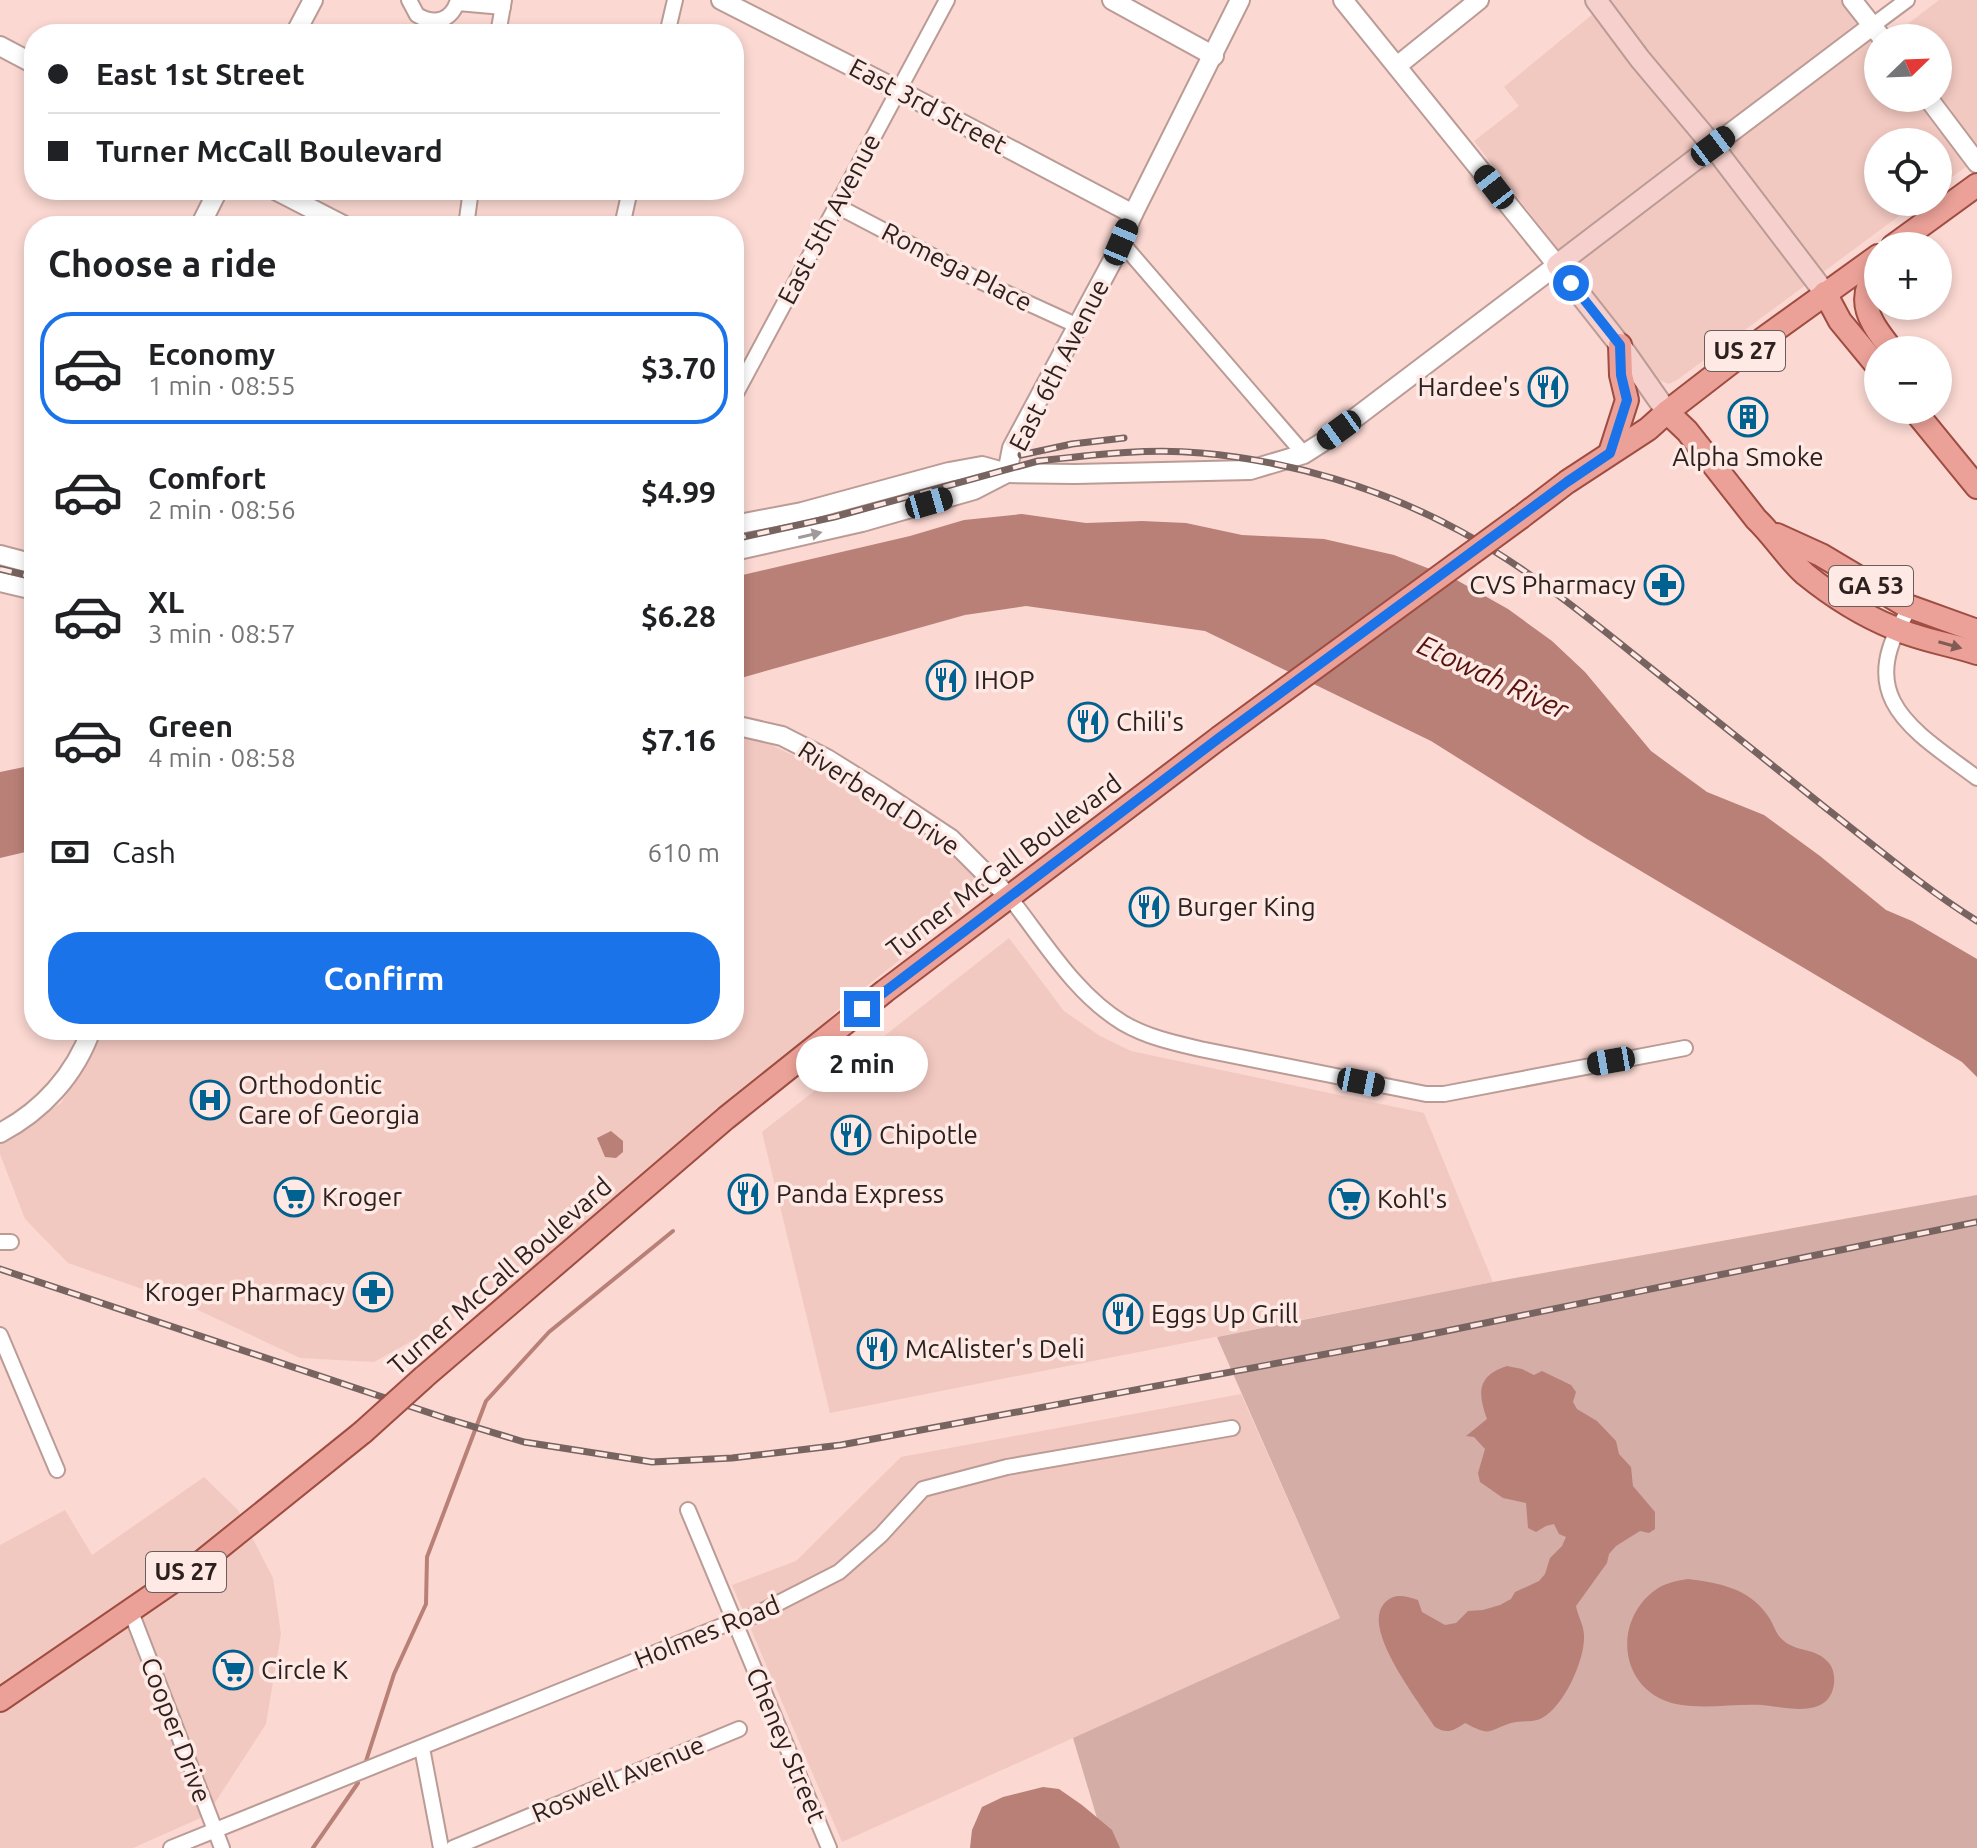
<!DOCTYPE html>
<html lang="en">
<head>
<meta charset="utf-8">
<style>
  :root { --surface:#fff; --page:#f2f2f2; --text:#202124; --muted:#757577; --line:#e0e0e0; --accent:#1a73e8 }
  body { margin:0; font-family:Ubuntu,sans-serif; background:var(--page); color:var(--text); height:100vh; display:flex; flex-direction:column; font-size:30px; white-space:nowrap }
  * { box-sizing:border-box; margin:0 }
  p { font-size:26px; color:var(--muted) }
  .icon { flex:none; width:44px; height:44px; fill:none; stroke:currentColor; stroke-width:2; stroke-linecap:round; stroke-linejoin:round }
  .map { position:relative; flex:1; overflow:hidden }
  .panel { position:absolute; left:24px; top:216px; width:720px; height:824px; display:flex; flex-direction:column; background:var(--surface); border-radius:32px; box-shadow:0 4px 12px #0003 }
  .panel>* { flex:none }
  .banner { position:absolute; left:24px; top:24px; width:720px; height:176px; border-radius:32px; box-shadow:0 4px 12px #0003; display:grid; align-content:center; height:176px; padding:0 24px; background:var(--surface) }
  .needle { width:52px; rotate:67deg }
  .controls { position:absolute; left:1864px; top:24px; display:grid; gap:16px }
  .controls a { display:grid; place-items:center; width:88px; height:88px; border-radius:50%; background:var(--surface); box-shadow:0 4px 12px #0003; font-size:40px }
  .end { position:absolute; width:36px; height:36px; margin:-18px; border:10px solid #1a73e8; background:#fff; box-shadow:0 0 0 4px #fff }
  .from { border-radius:50% }
  .bubble { position:absolute; height:56px; border-radius:28px; background:var(--surface); box-shadow:0 4px 12px #0003; font-size:26px; font-weight:600; line-height:56px; text-align:center }
  .car { position:absolute; width:24px; height:48px; margin:-24px -12px; border-radius:10px; box-shadow:0 0 6px 2px #0007; background:linear-gradient(#222 24%,#8ab4d8 0 40%,#222 0 76%,#8ab4d8 0 86%,#222 0) }
  .banner b { display:flex; align-items:center; gap:28px; height:76px; font-size:30px }
  .banner b+b { border-top:2px solid var(--line) }
  .banner i { width:20px; height:20px; background:var(--text) }
  ul { padding:0; list-style:none }
  li { display:flex; align-items:center; gap:24px; height:112px; margin:0 16px 12px; padding:0 8px; border:4px solid transparent; border-radius:32px }
  li div { flex:1 }
  li b { display:block; font-size:30px }
  li em { font-style:normal; font-weight:600 }
  li.selected { border-color:var(--accent) }
  li>.icon { width:72px; height:72px; stroke-width:1.5 }
  h2 { padding:0 24px; font-size:36px; line-height:96px }
  .pay { display:flex; align-items:center; gap:20px; height:88px; padding:0 24px; font-size:30px }
  .pay p { margin-inline-start:auto }
  .cta { display:flex; gap:16px; margin-top:auto; padding:16px 24px }
  .cta a { flex:1; height:92px; border-radius:32px; background:var(--accent); color:#fff; font-size:32px; font-weight:600; line-height:92px; text-align:center }
  .map>svg:first-child { display:block }
  .built { fill:#f2c9c1; fill-rule:evenodd }
  .green { fill:#d4ada7 }
  .water { fill:#b88077 }
  .lines { fill:none; stroke-linecap:round; stroke-linejoin:round }
  .stream { stroke:#b88077; stroke-width:4 }
  .minor-casing { stroke:#bb9b95; stroke-width:18 }
  .tertiary-casing { stroke:#bb9b95; stroke-width:22 }
  .secondary-casing { stroke:#bb9b95; stroke-width:24 }
  .primary-casing { stroke:#9f4c41; stroke-width:26 }
  .minor { stroke:#fff; stroke-width:14 }
  .tertiary { stroke:#fff; stroke-width:18 }
  .secondary { stroke:#f5d0cc; stroke-width:20 }
  .primary { stroke:#eba198; stroke-width:22 }
  .rail-casing { stroke:#776360; stroke-width:7 }
  .rail { stroke:#fee9e5; stroke-width:4; stroke-dasharray:12; stroke-linecap:butt }
  .primary-bridge-casing { stroke:#9f4c41; stroke-width:26; stroke-linecap:butt }
  .primary-bridge { stroke:#eba198; stroke-width:22 }
  .oneway { fill:#a09b9a }
  .oneway2 { fill:#825b55 }
  .route { stroke:#1a73e8; stroke-width:10 }
  .labels { text-anchor:middle; stroke-width:7; stroke-linejoin:round; paint-order:stroke }
  .shield { fill:#fee9e5; stroke:#6c5d5a; stroke-width:2 }
  .shield-label { font-size:24px; font-weight:bold; fill:#2d211f }
  .street-label { font-size:26px; fill:#2d211f; stroke:#fee9e5 }
  .poi-label { font-size:26px; fill:#2d211f; stroke:#fee9e5; text-anchor:start }
  .water-label { font-size:28px; font-style:italic; fill:#57120c; stroke:#fee9e5 }
</style>
</head>
<body>
<div class="map">
<svg width="1977" height="1848" viewBox="0 0 1977 1848">
  <rect width="100%" height="100%" fill="#fbd8d2"/>
  <!-- built -->
  <g class="built">
    <path d="M 1610,0 L 1865,0 L 1892,36 L 1939,0 L 1977,0 L 1977,159 L 1938,187 L 1938,142 L 1878,142 L 1878,202 L 1918,202 L 1677,380 L 1669,384 L 1659,380 L 1474,141 L 1519,106 L 1504,87 ZM 1878,38 L 1938,38 L 1938,98 L 1878,98 Z"/>
    <path d="M 734,734 L 763,741 L 807,762 L 939,843 L 966,865 L 978,879 L 981,889 L 978,898 L 844,1004 L 726,1118 L 568,1254 L 374,1362 L 300,1358 L 185,1304 L 68,1263 L 25,1219 L 0,1154 L 0,1142 L 61,1103 L 103,1030 L 734,1030 Z"/>
    <path d="M 1009,938 L 1064,1011 L 1100,1036 L 1131,1051 L 1424,1113 L 1493,1282 L 830,1413 L 762,1132 Z"/>
    <path d="M 1241,1394 L 1340,1618 L 842,1842 L 732,1585 L 796,1561 L 901,1457 Z"/>
    <path d="M 204,1477 L 238,1510 L 273,1578 L 281,1634 L 266,1724 L 207,1815 L 133,1848 L 0,1848 L 0,1545 L 65,1510 L 92,1555 Z"/>
  </g>
  <!-- green -->
  <path class="green" d="M 1977,1195 L 1977,1848 L 1106,1848 L 1073,1738 L 1340,1618 L 1217,1337 L 1493,1282 Z"/>
  <!-- water -->
  <g class="water">
    <path d="M 1022,514 L 1086,523 L 1142,521 L 1186,523 L 1242,535 L 1324,539 L 1394,555 L 1453,578 L 1508,609 L 1552,641 L 1585,672 L 1651,751 L 1707,792 L 1764,815 L 1820,856 L 1886,910 L 1912,921 L 1977,959 L 1977,1077 L 1962,1062 L 1587,839 L 1431,741 L 1205,631 L 1026,606 L 965,615 L 734,680 L 734,577 L 910,536 L 964,520 Z"/>
    <path d="M 34,765 L 34,850 L 0,858 L 0,772 Z"/>
    <path d="M 611,1131 L 623,1141 L 623,1152 L 616,1158 L 605,1157 L 597,1138 Z"/>
    <path d="M 1507,1366 L 1522,1369 L 1534,1375 L 1542,1371 L 1571,1385 L 1576,1392 L 1573,1402 L 1577,1409 L 1597,1421 L 1616,1441 L 1619,1454 L 1631,1467 L 1633,1486 L 1655,1512 L 1655,1529 L 1649,1533 L 1640,1531 L 1616,1546 L 1609,1554 L 1607,1563 L 1576,1606 C 1578,1617 1584,1625 1584,1636 C 1585,1660 1564,1706 1542,1718 C 1533,1723 1521,1720 1511,1723 C 1486,1731 1492,1737 1465,1723 C 1454,1730 1448,1735 1435,1727 C 1419,1702 1363,1631 1383,1605 C 1393,1592 1405,1596 1418,1600 L 1422,1612 L 1445,1625 L 1456,1623 L 1468,1611 L 1483,1610 L 1500,1605 L 1511,1599 L 1515,1592 L 1539,1581 L 1545,1574 L 1550,1558 L 1562,1546 L 1566,1537 L 1559,1534 L 1554,1524 L 1546,1526 L 1536,1532 L 1528,1528 L 1526,1503 L 1503,1498 L 1480,1482 L 1478,1473 L 1485,1449 L 1474,1437 L 1466,1436 L 1487,1419 C 1478,1394 1476,1376 1507,1366 Z"/>
    <path d="M 1688,1579 C 1719,1583 1749,1588 1768,1616 C 1774,1624 1775,1634 1784,1641 C 1797,1652 1815,1648 1827,1661 C 1833,1666 1835,1676 1834,1684 C 1829,1720 1785,1707 1762,1705 C 1730,1703 1688,1713 1659,1698 C 1617,1675 1618,1618 1654,1591 C 1664,1583 1676,1581 1688,1579 Z"/>
    <path d="M 1043,1787 L 1059,1789 L 1082,1805 L 1112,1830 L 1120,1848 L 970,1848 L 972,1830 L 982,1807 L 1003,1797 Z"/>
  </g>
  <g class="lines">
    <!-- stream -->
    <g class="stream">
      <path d="M 366,1761 L 394,1674 L 426,1604 L 427,1557 L 486,1401 L 549,1332 L 673,1231"/>
      <path d="M 313,1848 L 358,1783"/>
    </g>
    <!-- minor casing -->
    <g class="minor-casing">
      <g id="minor">
        <path d="M 409,0 L 417,15 C 436,26 452,20 458,0"/>
        <path d="M 458,3 L 503,7"/>
        <path d="M 1872,26 L 1907,0"/>
        <path d="M 498,34 L 504,0"/>
        <path d="M 667,34 L 675,0"/>
        <path d="M 837,206 L 982,282 L 1078,326"/>
        <path d="M 466,226 L 471,190"/>
        <path d="M 622,226 L 630,190"/>
        <path d="M 1121,242 L 1304,454"/>
        <path d="M 734,397 L 947,0"/>
        <path d="M 1910,608 C 1852,697 1910,728 1977,778"/>
        <path d="M 1010,898 C 1044,941 1075,994 1123,1023 C 1147,1037 1174,1043 1200,1049 L 1426,1094 L 1444,1094 L 1685,1048"/>
        <path d="M 0,1242 L 11,1242"/>
        <path d="M 0,1335 L 57,1470"/>
        <path d="M 688,1510 L 829,1848"/>
        <path d="M 131,1612 L 222,1848"/>
        <path d="M 422,1748 L 441,1848"/>
        <path d="M 171,1848 L 734,1621 L 749,1618 L 839,1572 L 881,1535 L 923,1489 L 1007,1467 L 1232,1428"/>
        <path d="M 453,1848 L 739,1729"/>
      </g>
    </g>
    <!-- tertiary casing -->
    <g class="tertiary-casing">
      <g id="tertiary">
        <path d="M 721,0 L 898,90 L 1133,214"/>
        <path d="M 1112,0 L 1214,56"/>
        <path d="M 1852,0 L 1882,38"/>
        <path d="M 295,34 L 313,0"/>
        <path d="M 0,46 L 34,64"/>
        <path d="M 1397,66 L 1479,0"/>
        <path d="M 1928,98 L 1977,163"/>
        <path d="M 1713,146 L 1872,26"/>
        <path d="M 275,190 L 345,226"/>
        <path d="M 200,226 L 218,190"/>
        <path d="M 1007,473 L 1012,448 L 1115,256 L 1133,214 L 1240,0"/>
        <path d="M 734,525 L 802,512 L 949,472 L 982,466 L 1007,473 L 1075,474 L 1250,470 L 1304,454 L 1326,440 L 1557,265 L 1343,0"/>
        <path d="M 734,551 L 862,522 L 974,490 L 1007,473"/>
        <path d="M 0,555 L 34,564"/>
        <path d="M 0,582 L 34,590"/>
        <path d="M 734,725 L 782,736 L 827,759 L 880,792 L 951,839 L 1010,898"/>
        <path d="M 0,1133 C 42,1111 75,1075 91,1030"/>
      </g>
    </g>
    <!-- secondary casing -->
    <g class="secondary-casing">
      <g id="secondary">
        <path d="M 1596,0 L 1640,59 L 1713,146 L 1825,293"/>
        <path d="M 1667,412 L 1620,345 L 1557,265 L 1713,146"/>
      </g>
    </g>
    <!-- primary casing -->
    <g class="primary-casing">
      <g id="primary">
        <path d="M 1893,246 L 1977,185"/>
        <path d="M 1878,267 C 1854,301 1870,322 1892,350"/>
        <path d="M 1825,293 L 1840,321 L 1878,367"/>
        <path d="M 1914,410 L 1977,487"/>
        <path d="M 1667,412 L 1687,431 L 1756,519 C 1774,536 1787,558 1805,574 C 1832,596 1862,615 1894,628 C 1920,640 1950,644 1977,653"/>
        <path d="M 1610,453 L 1627,400 L 1621,375 L 1620,345"/>
        <path d="M 1521,517 L 1567,482 L 1648,429 L 1667,412 L 1742,354 L 1878,256"/>
        <path d="M 1777,535 L 1821,555 L 1905,605 L 1977,631"/>
        <path d="M 424,1377 L 726,1118 L 885,991 L 1219,738"/>
        <path d="M 0,1700 L 204,1560 L 363,1432"/>
      </g>
    </g>
    <!-- minor -->
    <use href="#minor" class="minor"/>
    <!-- tertiary -->
    <use href="#tertiary" class="tertiary"/>
    <!-- secondary -->
    <use href="#secondary" class="secondary"/>
    <!-- primary -->
    <use href="#primary" class="primary"/>
    <!-- rail casing -->
    <g class="rail-casing">
      <g id="rail">
        <path d="M 1021,455 L 1072,444 L 1124,438"/>
        <path d="M 734,539 L 834,517 L 1038,461 C 1092,455 1147,448 1201,453 C 1291,461 1381,488 1460,531 C 1524,566 1581,612 1637,657 C 1701,708 1763,758 1827,809 C 1876,847 1924,888 1977,921"/>
        <path d="M 0,569 L 34,577"/>
        <path d="M 0,1269 L 445,1418 L 524,1442 L 652,1462 L 732,1458 L 841,1445 L 1417,1337 L 1977,1222"/>
      </g>
    </g>
    <!-- rail -->
    <use href="#rail" class="rail"/>
    <!-- primary-bridge casing -->
    <g class="primary-bridge-casing">
      <g id="primary-bridge">
        <path d="M 1219,738 L 1521,517"/>
        <path d="M 363,1432 L 424,1377"/>
      </g>
    </g>
    <!-- primary-bridge -->
    <use href="#primary-bridge" class="primary-bridge"/>
  </g>
  <!-- one-way arrows -->
  <defs><path id="oneway-solid" d="M-6-.8H1V-3.2L6.5 0L1 3.2V.8H-6Z" transform="scale(2)"/></defs>
  <use class="oneway" href="#oneway-solid" transform="translate(810 535) rotate(-13)"/>
  <use class="oneway2" href="#oneway-solid" transform="translate(1950 645) rotate(16)"/>
  <g class="lines">
    <!-- route -->
    <path class="route" d="M 862,1009 L 1219,738 L 1567,482 L 1610,453 L 1627,400 L 1621,375 L 1620,345 L 1571,283"/>
  </g>
  <!-- icons -->
  <defs>
    <g id="restaurant-ring" transform="scale(2)"><circle r="9.5" fill="#fee9e5" stroke="#006291" stroke-width="1.5"/><path d="M-5-6h1v4h1v-4h1v4h1v-4h1v5L-1.5 .5V6h-2V.5L-5-1ZM5-6V6H3V1.5H1.5Q1.5-4 5-6Z" fill="#006291"/></g>
    <g id="building-ring" transform="scale(2)"><circle r="9.5" fill="#fee9e5" stroke="#006291" stroke-width="1.5"/><path d="M-4-6H4V6H1V3H-1V6H-4ZM-2.5-4.3h1.7v1.8h-1.7ZM.8-4.3h1.7v1.8H.8ZM-2.5-1h1.7V.8h-1.7ZM.8-1h1.7V.8H.8Z" fill="#006291"/></g>
    <g id="pharmacy-ring" transform="scale(2)"><circle r="9.5" fill="#fee9e5" stroke="#006291" stroke-width="1.5"/><path d="M-2-6h4v4h4v4h-4v4h-4v-4h-4v-4h4Z" fill="#006291"/></g>
    <g id="hospital-ring" transform="scale(2)"><circle r="9.5" fill="#fee9e5" stroke="#006291" stroke-width="1.5"/><path d="M-5-5h3v3.5h4V-5h3V5h-3V1.5h-4V5h-3Z" fill="#006291"/></g>
    <g id="supermarket-ring" transform="scale(2)"><circle r="9.5" fill="#fee9e5" stroke="#006291" stroke-width="1.5"/><path d="M-6-5.5h2.5l.6 2H6L4.5 2H-2.5L-4.4-4H-6ZM-1.5 3.2a1.3 1.3 0 1 0 .1 0ZM3 3.2a1.3 1.3 0 1 0 .1 0Z" fill="#006291"/></g>
  </defs>
  <g fill-rule="evenodd">
    <use href="#restaurant-ring" x="1548" y="387"/>
    <use href="#building-ring" x="1748" y="417"/>
    <use href="#pharmacy-ring" x="1664" y="585"/>
    <use href="#restaurant-ring" x="946" y="680"/>
    <use href="#restaurant-ring" x="1088" y="722"/>
    <use href="#restaurant-ring" x="1149" y="907"/>
    <use href="#hospital-ring" x="210" y="1100"/>
    <use href="#restaurant-ring" x="851" y="1135"/>
    <use href="#restaurant-ring" x="748" y="1194"/>
    <use href="#supermarket-ring" x="294" y="1197"/>
    <use href="#supermarket-ring" x="1349" y="1199"/>
    <use href="#pharmacy-ring" x="373" y="1292"/>
    <use href="#restaurant-ring" x="1123" y="1314"/>
    <use href="#restaurant-ring" x="877" y="1349"/>
    <use href="#supermarket-ring" x="233" y="1670"/>
  </g>
  <g class="labels">
    <!-- shield labels -->
    <g class="shield">
      <rect x="1705" y="331" width="80" height="40" rx="6"/>
      <rect x="1829" y="566" width="84" height="40" rx="6"/>
      <rect x="146" y="1552" width="80" height="40" rx="6"/>
    </g>
    <g class="shield-label">
      <text x="1745" y="359">US 27</text>
      <text x="1871" y="594">GA 53</text>
      <text x="186" y="1580">US 27</text>
    </g>
    <!-- street labels -->
    <g class="street-label">
      <text transform="translate(928 106) rotate(28)" y="9">East 3rd Street</text>
      <text transform="translate(829 219) rotate(-62)" y="9">East 5th Avenue</text>
      <text transform="translate(957 267) rotate(27)" y="9">Romega Place</text>
      <text transform="translate(1059 365) rotate(-63)" y="9">East 6th Avenue</text>
      <text transform="translate(879 798) rotate(33)" y="9">Riverbend Drive</text>
      <text transform="translate(1004 866) rotate(-37)" y="9">Turner McCall Boulevard</text>
      <text transform="translate(500 1276) rotate(-41)" y="9">Turner McCall Boulevard</text>
      <text transform="translate(707 1632) rotate(-22)" y="9">Holmes Road</text>
      <text transform="translate(176 1730) rotate(69)" y="9">Cooper Drive</text>
      <text transform="translate(786 1745) rotate(67)" y="9">Cheney Street</text>
      <text transform="translate(618 1779) rotate(-23)" y="9">Roswell Avenue</text>
    </g>
    <!-- poi labels -->
    <g class="poi-label">
      <text x="1520" y="396" text-anchor="end">Hardee's</text>
      <text x="1748" y="466" text-anchor="middle">Alpha Smoke</text>
      <text x="1636" y="594" text-anchor="end">CVS Pharmacy</text>
      <text x="974" y="689">IHOP</text>
      <text x="1116" y="731">Chili's</text>
      <text x="1177" y="916">Burger King</text>
      <text x="238" y="1094">Orthodontic<tspan x="238" dy="30">Care of Georgia</tspan></text>
      <text x="879" y="1144">Chipotle</text>
      <text x="776" y="1203">Panda Express</text>
      <text x="322" y="1206">Kroger</text>
      <text x="1377" y="1208">Kohl's</text>
      <text x="345" y="1301" text-anchor="end">Kroger Pharmacy</text>
      <text x="1151" y="1323">Eggs Up Grill</text>
      <text x="905" y="1358">McAlister's Deli</text>
      <text x="261" y="1679">Circle K</text>
    </g>
    <!-- water labels -->
    <g class="water-label">
      <text transform="translate(1493 677) rotate(25)" y="10">Etowah River</text>
    </g>
  </g>
</svg>
<div class="controls">
<a><svg class="needle" viewBox="-14 -14 28 28"><path d="M0-13l5 13h-10z" fill="#e53935"/><path d="M0 13l5-13h-10z" fill="#757577"/></svg></a>
<a><svg class="icon" aria-label="locate" viewBox="0 0 24 24"><circle cx="12" cy="12" r="6"/><path d="M12 2v4M12 18v4M2 12h4M18 12h4"/></svg></a>
<a>+</a>
<a>−</a>
</div>
<i class="end from" style="left:1571px;top:283px"></i>
<i class="end" style="left:862px;top:1009px"></i>
<div class="bubble" style="left:796px;top:1036px;width:132px">2 min</div>
<i class="car" style="left:1713px;top:146px;rotate:53deg"></i>
<i class="car" style="left:1494px;top:187px;rotate:322deg"></i>
<i class="car" style="left:1121px;top:242px;rotate:23deg"></i>
<i class="car" style="left:1339px;top:430px;rotate:234deg"></i>
<i class="car" style="left:929px;top:503px;rotate:74deg"></i>
<i class="car" style="left:1611px;top:1061px;rotate:260deg"></i>
<i class="car" style="left:1361px;top:1082px;rotate:101deg"></i>
<div class="banner">
<b><i class="from"></i>East 1st Street</b>
<b><i></i>Turner McCall Boulevard</b>
</div>
<section class="panel">
<h2>Choose a ride</h2>
<ul>
<li class="selected"><svg class="icon" aria-label="car" viewBox="0 0 24 24"><path d="M5 17H2v-5l4-1 3-4h7l3 4 3 1v5h-3M9 17h6M6 11h13"/><circle cx="7" cy="17" r="2"/><circle cx="17" cy="17" r="2"/></svg><div><b>Economy</b><p>1 min · 08:55</p></div><em>$3.70</em></li>
<li><svg class="icon" aria-label="car" viewBox="0 0 24 24"><path d="M5 17H2v-5l4-1 3-4h7l3 4 3 1v5h-3M9 17h6M6 11h13"/><circle cx="7" cy="17" r="2"/><circle cx="17" cy="17" r="2"/></svg><div><b>Comfort</b><p>2 min · 08:56</p></div><em>$4.99</em></li>
<li><svg class="icon" aria-label="car" viewBox="0 0 24 24"><path d="M5 17H2v-5l4-1 3-4h7l3 4 3 1v5h-3M9 17h6M6 11h13"/><circle cx="7" cy="17" r="2"/><circle cx="17" cy="17" r="2"/></svg><div><b>XL</b><p>3 min · 08:57</p></div><em>$6.28</em></li>
<li><svg class="icon" aria-label="car" viewBox="0 0 24 24"><path d="M5 17H2v-5l4-1 3-4h7l3 4 3 1v5h-3M9 17h6M6 11h13"/><circle cx="7" cy="17" r="2"/><circle cx="17" cy="17" r="2"/></svg><div><b>Green</b><p>4 min · 08:58</p></div><em>$7.16</em></li>
</ul>
<div class="pay"><svg class="icon" aria-label="cash" viewBox="0 0 24 24"><path d="M3 7h18v10H3z"/><circle cx="12" cy="12" r="2"/></svg>Cash<p>610 m</p></div>
<div class="cta"><a>Confirm</a></div>
</section>
</div>
</body>
</html>
